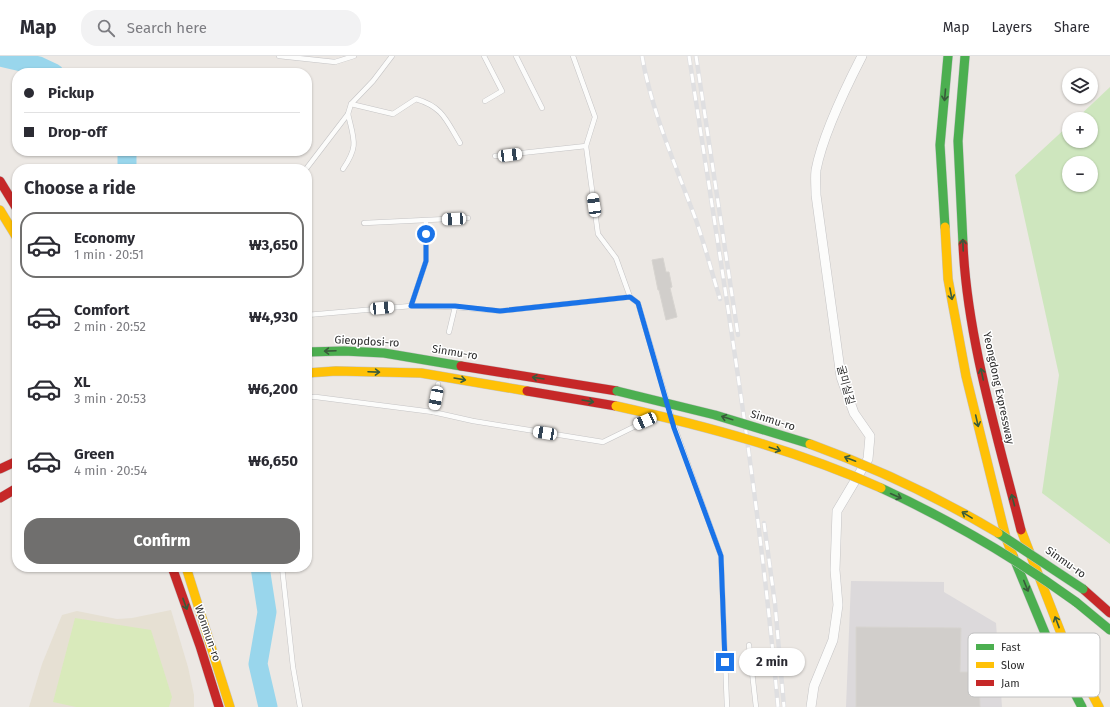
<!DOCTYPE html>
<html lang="en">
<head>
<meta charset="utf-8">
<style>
  :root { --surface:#fff; --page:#f2f2f3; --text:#2b2b33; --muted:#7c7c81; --line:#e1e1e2; --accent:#706f6e }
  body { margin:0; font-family:"Fira Sans","Noto Sans KR",sans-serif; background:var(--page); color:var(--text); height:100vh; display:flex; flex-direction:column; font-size:15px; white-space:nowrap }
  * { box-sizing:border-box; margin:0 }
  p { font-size:13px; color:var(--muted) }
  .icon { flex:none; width:22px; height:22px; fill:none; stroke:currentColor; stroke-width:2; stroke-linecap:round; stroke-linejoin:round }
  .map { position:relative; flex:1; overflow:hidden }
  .sheet { position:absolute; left:12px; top:108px; width:300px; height:408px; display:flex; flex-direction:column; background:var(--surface); border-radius:16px; box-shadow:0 1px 3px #0004 }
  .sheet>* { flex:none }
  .banner { position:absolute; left:12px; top:12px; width:300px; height:88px; border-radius:16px; box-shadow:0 1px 3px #0004; display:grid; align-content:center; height:88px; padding:0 12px; background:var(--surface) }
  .tools { position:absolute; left:1062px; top:12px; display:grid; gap:8px }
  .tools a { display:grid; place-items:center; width:36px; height:36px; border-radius:50%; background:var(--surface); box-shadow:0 1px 3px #0004; font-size:20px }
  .end { position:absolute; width:18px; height:18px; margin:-9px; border:5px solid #1a73e8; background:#fff; box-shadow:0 0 0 2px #fff }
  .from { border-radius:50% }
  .bubble { position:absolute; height:28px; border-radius:14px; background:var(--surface); box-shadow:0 1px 3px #0004; font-size:13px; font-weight:700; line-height:28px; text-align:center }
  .car { position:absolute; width:12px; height:24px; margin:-12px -6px; border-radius:5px; box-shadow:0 0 3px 1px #0007; background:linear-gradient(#fff 24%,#345 0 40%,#fff 0 76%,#345 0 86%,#fff 0) }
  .banner b { display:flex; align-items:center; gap:14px; height:38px; font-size:15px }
  .banner b+b { border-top:1px solid var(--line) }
  .banner i { width:10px; height:10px; background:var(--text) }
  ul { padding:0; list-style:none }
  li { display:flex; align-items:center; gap:12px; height:66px; margin:0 8px 6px; padding:0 4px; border:2px solid transparent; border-radius:16px }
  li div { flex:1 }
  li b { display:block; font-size:15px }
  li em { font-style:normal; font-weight:700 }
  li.current { border-color:var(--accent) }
  li>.icon { width:36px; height:36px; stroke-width:1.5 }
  h2 { padding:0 12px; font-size:18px; line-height:48px }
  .button { display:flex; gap:8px; margin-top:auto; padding:8px 12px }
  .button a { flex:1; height:46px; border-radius:16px; background:var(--accent); color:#fff; font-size:16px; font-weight:700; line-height:46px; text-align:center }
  header { display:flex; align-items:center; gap:24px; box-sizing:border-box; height:56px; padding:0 20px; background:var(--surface); border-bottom:1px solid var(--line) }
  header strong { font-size:19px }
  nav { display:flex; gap:22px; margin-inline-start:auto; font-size:14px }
  .search { width:280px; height:36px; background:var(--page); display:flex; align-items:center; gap:10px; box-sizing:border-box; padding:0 14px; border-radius:16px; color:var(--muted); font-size:15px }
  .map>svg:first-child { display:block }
  .industrial { fill:#dcd9db }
  .education { fill:#e6e0d3 }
  .green { fill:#cee6be; fill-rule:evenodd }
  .pitch { fill:#d9eabb }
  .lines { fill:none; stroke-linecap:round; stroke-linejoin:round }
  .river { stroke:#99d6ec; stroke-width:19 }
  .building { fill:#d1cecb; stroke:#d7d4d0 }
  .lane-casing { stroke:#c5c4c5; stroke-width:5.5 }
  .street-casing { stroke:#c5c4c5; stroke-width:10 }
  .fast-casing { stroke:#c5c4c5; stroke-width:10 }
  .slow-casing { stroke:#c5c4c5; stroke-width:10 }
  .jam-casing { stroke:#c5c4c5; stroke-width:10 }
  .lane { stroke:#fcfcfb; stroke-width:4.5 }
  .street { stroke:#fcfcfb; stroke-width:9 }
  .fast { stroke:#4caf50; stroke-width:9 }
  .slow { stroke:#ffc107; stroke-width:9 }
  .jam { stroke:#c62828; stroke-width:9 }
  .rail-casing { stroke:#dfdfe1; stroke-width:4.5 }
  .rail { stroke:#fff; stroke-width:3; stroke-dasharray:9; stroke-linecap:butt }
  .fast-bridge-casing { stroke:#c5c4c5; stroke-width:10; stroke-linecap:butt }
  .slow-bridge-casing { stroke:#c5c4c5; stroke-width:10; stroke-linecap:butt }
  .fast-bridge { stroke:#4caf50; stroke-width:9 }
  .slow-bridge { stroke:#ffc107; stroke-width:9 }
  .oneway { stroke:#385b3a }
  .route { stroke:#1a73e8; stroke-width:5 }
  .labels { text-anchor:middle; stroke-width:3; stroke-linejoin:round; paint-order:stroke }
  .street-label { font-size:11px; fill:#2e2e2e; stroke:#fff }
  .key { fill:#fff; stroke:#c0c0c0; stroke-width:1 }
  .key-label { font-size:11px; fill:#2e2e2e }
</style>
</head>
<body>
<header>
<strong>Map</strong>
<div class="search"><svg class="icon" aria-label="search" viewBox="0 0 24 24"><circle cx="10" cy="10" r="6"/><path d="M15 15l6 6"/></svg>Search here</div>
<nav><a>Map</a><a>Layers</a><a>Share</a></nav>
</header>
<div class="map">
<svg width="1110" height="651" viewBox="0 0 1110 651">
  <rect width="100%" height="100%" fill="#ece8e4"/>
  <!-- industrial -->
  <path class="industrial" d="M 851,525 L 944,526 L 944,536 L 996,567 L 1002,651 L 846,651 Z"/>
  <!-- education -->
  <path class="education" d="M 171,554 L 188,611 L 194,639 L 194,651 L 29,651 L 42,608 L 62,559 L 77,555 L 117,563 L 132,562 Z"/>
  <!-- green -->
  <path class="green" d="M 1110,31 L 1110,488 L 1042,437 L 1059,319 L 1015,119 L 1069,69 L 1069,85 L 1091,85 L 1091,63 L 1076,63 ZM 1069,107 L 1091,107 L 1091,129 L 1069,129 Z"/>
  <!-- pitch -->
  <path class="pitch" d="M 75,562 L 151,574 L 172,641 L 169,651 L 76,651 L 53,646 Z"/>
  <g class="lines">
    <!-- river -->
    <g class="river">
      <path d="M 0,1 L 39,10 L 54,17"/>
      <path d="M 127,95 L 127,113"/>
      <path d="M 260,511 L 267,556 L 258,608 L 268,651"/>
    </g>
  </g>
  <!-- building -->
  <g class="building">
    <path d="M 663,202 L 666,216 L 669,216 L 672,231 L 670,232 L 677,261 L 666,264 L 659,234 L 658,234 L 652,204 Z"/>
    <path d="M 856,571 L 961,572 L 960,616 L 979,616 L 980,651 L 856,651 Z"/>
  </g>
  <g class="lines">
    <!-- lane casing -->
    <g class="lane-casing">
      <g id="lane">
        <path d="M 279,0 L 335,6 L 354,0"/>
        <path d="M 484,0 L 502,35 L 485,45"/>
        <path d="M 516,0 L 542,52"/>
        <path d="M 351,48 L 393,58 L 416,43 C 443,51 446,64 460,87"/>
        <path d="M 586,90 L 598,178 L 616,202 L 630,241 L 638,247 L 675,372 L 721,500 L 727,651"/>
        <path d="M 495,100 L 586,90 L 595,61 L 573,0"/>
        <path d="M 306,113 L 348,58 L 351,48 L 373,25 L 392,0"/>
        <path d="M 343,113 C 359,90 354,84 348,58"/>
        <path d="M 364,167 L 468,162"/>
        <path d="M 411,250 L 426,205 L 426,165"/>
        <path d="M 307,259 L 411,250 L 455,251 L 500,255 L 630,241"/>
        <path d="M 449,276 L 455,251"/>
        <path d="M 307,341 L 316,341 L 433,356 L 473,365 L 603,386 L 652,362"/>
        <path d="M 433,356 L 438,328"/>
        <path d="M 282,511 L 293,611 L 300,651"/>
        <path d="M 749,589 L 756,651"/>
      </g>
    </g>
    <!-- street casing -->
    <g class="street-casing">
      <path id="street" d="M 811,651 L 814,630 L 833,584 L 838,549 L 835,514 L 837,455 L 868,403 L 870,380 L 854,357 L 841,321 L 816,139 C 816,131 815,122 816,114 C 823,78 845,33 862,0"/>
    </g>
    <!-- fast casing -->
    <g class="fast-casing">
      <g id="fast">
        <path d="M 945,171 L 940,89 L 948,0"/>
        <path d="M 963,188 L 958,85 L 965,0"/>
        <path d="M 307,296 L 344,295 L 384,297 L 461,310"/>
        <path d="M 1013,500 L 1052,594 L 1082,651"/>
        <path d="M 1076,546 L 1110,574"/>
      </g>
    </g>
    <!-- slow casing -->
    <g class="slow-casing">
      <g id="slow">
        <path d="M 0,154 L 17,182"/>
        <path d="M 945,171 L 948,223 L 966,320 L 1006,482 L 1013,500"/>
        <path d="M 307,317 L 336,315 L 421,317 L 527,335"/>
        <path d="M 1021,474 L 1064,585 L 1099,651"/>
        <path d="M 186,511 L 230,651"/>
      </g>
    </g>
    <!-- jam casing -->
    <g class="jam-casing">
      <g id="jam">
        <path d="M 0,125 L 17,153"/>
        <path d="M 963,188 C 967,282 998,382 1021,474"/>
        <path d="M 461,310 L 617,335"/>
        <path d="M 527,335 L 616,350"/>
        <path d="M 0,413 L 17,405"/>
        <path d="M 0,442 L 17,432"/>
        <path d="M 172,511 L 200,590 L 219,651"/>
        <path d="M 1083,533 L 1110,557"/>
      </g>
    </g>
    <!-- lane -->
    <use href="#lane" class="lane"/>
    <!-- street -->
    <use href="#street" class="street"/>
    <!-- fast -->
    <use href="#fast" class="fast"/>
    <!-- slow -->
    <use href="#slow" class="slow"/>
    <!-- jam -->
    <use href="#jam" class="jam"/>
    <!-- rail casing -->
    <g class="rail-casing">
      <g id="rail">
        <path d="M 642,0 C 652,57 676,110 696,164 C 705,190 712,217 720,243"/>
        <path d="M 689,0 C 722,217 759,433 778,651"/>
        <path d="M 696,0 L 738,279"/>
        <path d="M 764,467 L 775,548 L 784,651"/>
      </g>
    </g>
    <!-- rail -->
    <use href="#rail" class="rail"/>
    <!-- fast-bridge casing -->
    <g class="fast-bridge-casing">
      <g id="fast-bridge">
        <path d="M 617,335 L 715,359 L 810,388"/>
        <path d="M 881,432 C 950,464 1014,501 1076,546"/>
        <path d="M 998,477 L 1083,533"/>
      </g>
    </g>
    <!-- slow-bridge casing -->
    <g class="slow-bridge-casing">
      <g id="slow-bridge">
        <path d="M 616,350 C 706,370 796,394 881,432"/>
        <path d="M 810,388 C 876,412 938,441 998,477"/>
      </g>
    </g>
    <!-- fast-bridge -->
    <use href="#fast-bridge" class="fast-bridge"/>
    <!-- slow-bridge -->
    <use href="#slow-bridge" class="slow-bridge"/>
  </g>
  <!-- one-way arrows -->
  <defs><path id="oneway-shaft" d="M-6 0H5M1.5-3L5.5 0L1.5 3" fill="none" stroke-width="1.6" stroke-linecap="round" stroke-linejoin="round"/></defs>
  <g class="oneway">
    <use href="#oneway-shaft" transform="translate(945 39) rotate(95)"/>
    <use href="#oneway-shaft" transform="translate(963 189) rotate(-92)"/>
    <use href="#oneway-shaft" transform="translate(951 238) rotate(79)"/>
    <use href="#oneway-shaft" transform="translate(330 295) rotate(178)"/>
    <use href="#oneway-shaft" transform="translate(374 316) rotate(2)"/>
    <use href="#oneway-shaft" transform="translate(982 318) rotate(-102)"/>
    <use href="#oneway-shaft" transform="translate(538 322) rotate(-171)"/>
    <use href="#oneway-shaft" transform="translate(460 323) rotate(10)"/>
    <use href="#oneway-shaft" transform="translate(588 345) rotate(10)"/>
    <use href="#oneway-shaft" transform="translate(727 362) rotate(-163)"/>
    <use href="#oneway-shaft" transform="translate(977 365) rotate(77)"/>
    <use href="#oneway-shaft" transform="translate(775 393) rotate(18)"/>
    <use href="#oneway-shaft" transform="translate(850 403) rotate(-159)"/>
    <use href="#oneway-shaft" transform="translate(896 440) rotate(24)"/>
    <use href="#oneway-shaft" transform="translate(1013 444) rotate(-105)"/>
    <use href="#oneway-shaft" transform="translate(967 459) rotate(-149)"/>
    <use href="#oneway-shaft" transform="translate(1026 530) rotate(68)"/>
    <use href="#oneway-shaft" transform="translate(185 548) rotate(70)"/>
    <use href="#oneway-shaft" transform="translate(1057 566) rotate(-111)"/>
  </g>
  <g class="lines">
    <!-- route -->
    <path class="route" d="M 426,178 L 426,205 L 411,250 L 455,250 L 500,255 L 630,241 L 638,247 L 674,372 L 721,500 L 725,606"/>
  </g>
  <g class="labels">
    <!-- street labels -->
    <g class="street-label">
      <text transform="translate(367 285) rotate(3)" y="4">Gieopdosi-ro</text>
      <text transform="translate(455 296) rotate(9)" y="4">Sinmu-ro</text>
      <text transform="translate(846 329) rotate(75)" y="4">굴미실길</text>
      <text transform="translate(999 332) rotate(78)" y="4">Yeongdong Expressway</text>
      <text transform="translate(773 364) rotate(17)" y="4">Sinmu-ro</text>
      <text transform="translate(1066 506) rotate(35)" y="4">Sinmu-ro</text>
      <text transform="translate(208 577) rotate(71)" y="4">Wonmun-ro</text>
    </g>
  </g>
  <!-- legend -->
  <rect x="968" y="577" width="132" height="64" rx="6" class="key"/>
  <rect x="976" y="588" width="18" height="6" fill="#4caf50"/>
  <rect x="976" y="606" width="18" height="6" fill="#ffc107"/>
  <rect x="976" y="624" width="18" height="6" fill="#c62828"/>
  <g class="key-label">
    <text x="1001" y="595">Fast</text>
    <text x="1001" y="613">Slow</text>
    <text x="1001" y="631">Jam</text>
  </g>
</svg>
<div class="tools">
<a><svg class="icon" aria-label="layers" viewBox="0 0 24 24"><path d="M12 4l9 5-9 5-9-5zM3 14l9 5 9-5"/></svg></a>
<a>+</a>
<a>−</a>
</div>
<i class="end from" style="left:426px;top:178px"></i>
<i class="end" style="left:725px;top:606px"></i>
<div class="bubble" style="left:739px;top:592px;width:66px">2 min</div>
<i class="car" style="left:510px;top:99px;rotate:83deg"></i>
<i class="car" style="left:594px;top:149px;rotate:352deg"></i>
<i class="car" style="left:454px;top:163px;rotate:267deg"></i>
<i class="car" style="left:382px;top:252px;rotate:85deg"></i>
<i class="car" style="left:436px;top:342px;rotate:191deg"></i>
<i class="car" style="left:645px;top:365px;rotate:246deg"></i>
<i class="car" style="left:545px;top:377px;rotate:279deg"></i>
<div class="banner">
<b><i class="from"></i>Pickup</b>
<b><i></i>Drop-off</b>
</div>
<section class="sheet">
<h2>Choose a ride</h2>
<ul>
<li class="current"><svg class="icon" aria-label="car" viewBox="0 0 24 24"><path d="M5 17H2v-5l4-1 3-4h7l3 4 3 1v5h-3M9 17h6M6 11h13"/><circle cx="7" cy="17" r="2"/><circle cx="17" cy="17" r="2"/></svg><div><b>Economy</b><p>1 min · 20:51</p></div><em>₩3,650</em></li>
<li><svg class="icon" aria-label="car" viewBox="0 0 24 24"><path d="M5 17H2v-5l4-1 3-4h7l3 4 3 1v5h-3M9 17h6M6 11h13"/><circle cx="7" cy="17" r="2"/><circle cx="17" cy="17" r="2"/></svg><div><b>Comfort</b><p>2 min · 20:52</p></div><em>₩4,930</em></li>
<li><svg class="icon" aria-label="car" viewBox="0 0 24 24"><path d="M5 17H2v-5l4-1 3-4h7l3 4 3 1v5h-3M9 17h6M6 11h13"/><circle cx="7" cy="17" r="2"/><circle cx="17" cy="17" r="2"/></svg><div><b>XL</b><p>3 min · 20:53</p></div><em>₩6,200</em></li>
<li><svg class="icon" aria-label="car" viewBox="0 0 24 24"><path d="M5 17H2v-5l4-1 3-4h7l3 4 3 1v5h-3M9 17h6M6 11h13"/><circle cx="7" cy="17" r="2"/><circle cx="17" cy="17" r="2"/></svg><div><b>Green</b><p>4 min · 20:54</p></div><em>₩6,650</em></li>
</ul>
<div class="button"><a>Confirm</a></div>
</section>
</div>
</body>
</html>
